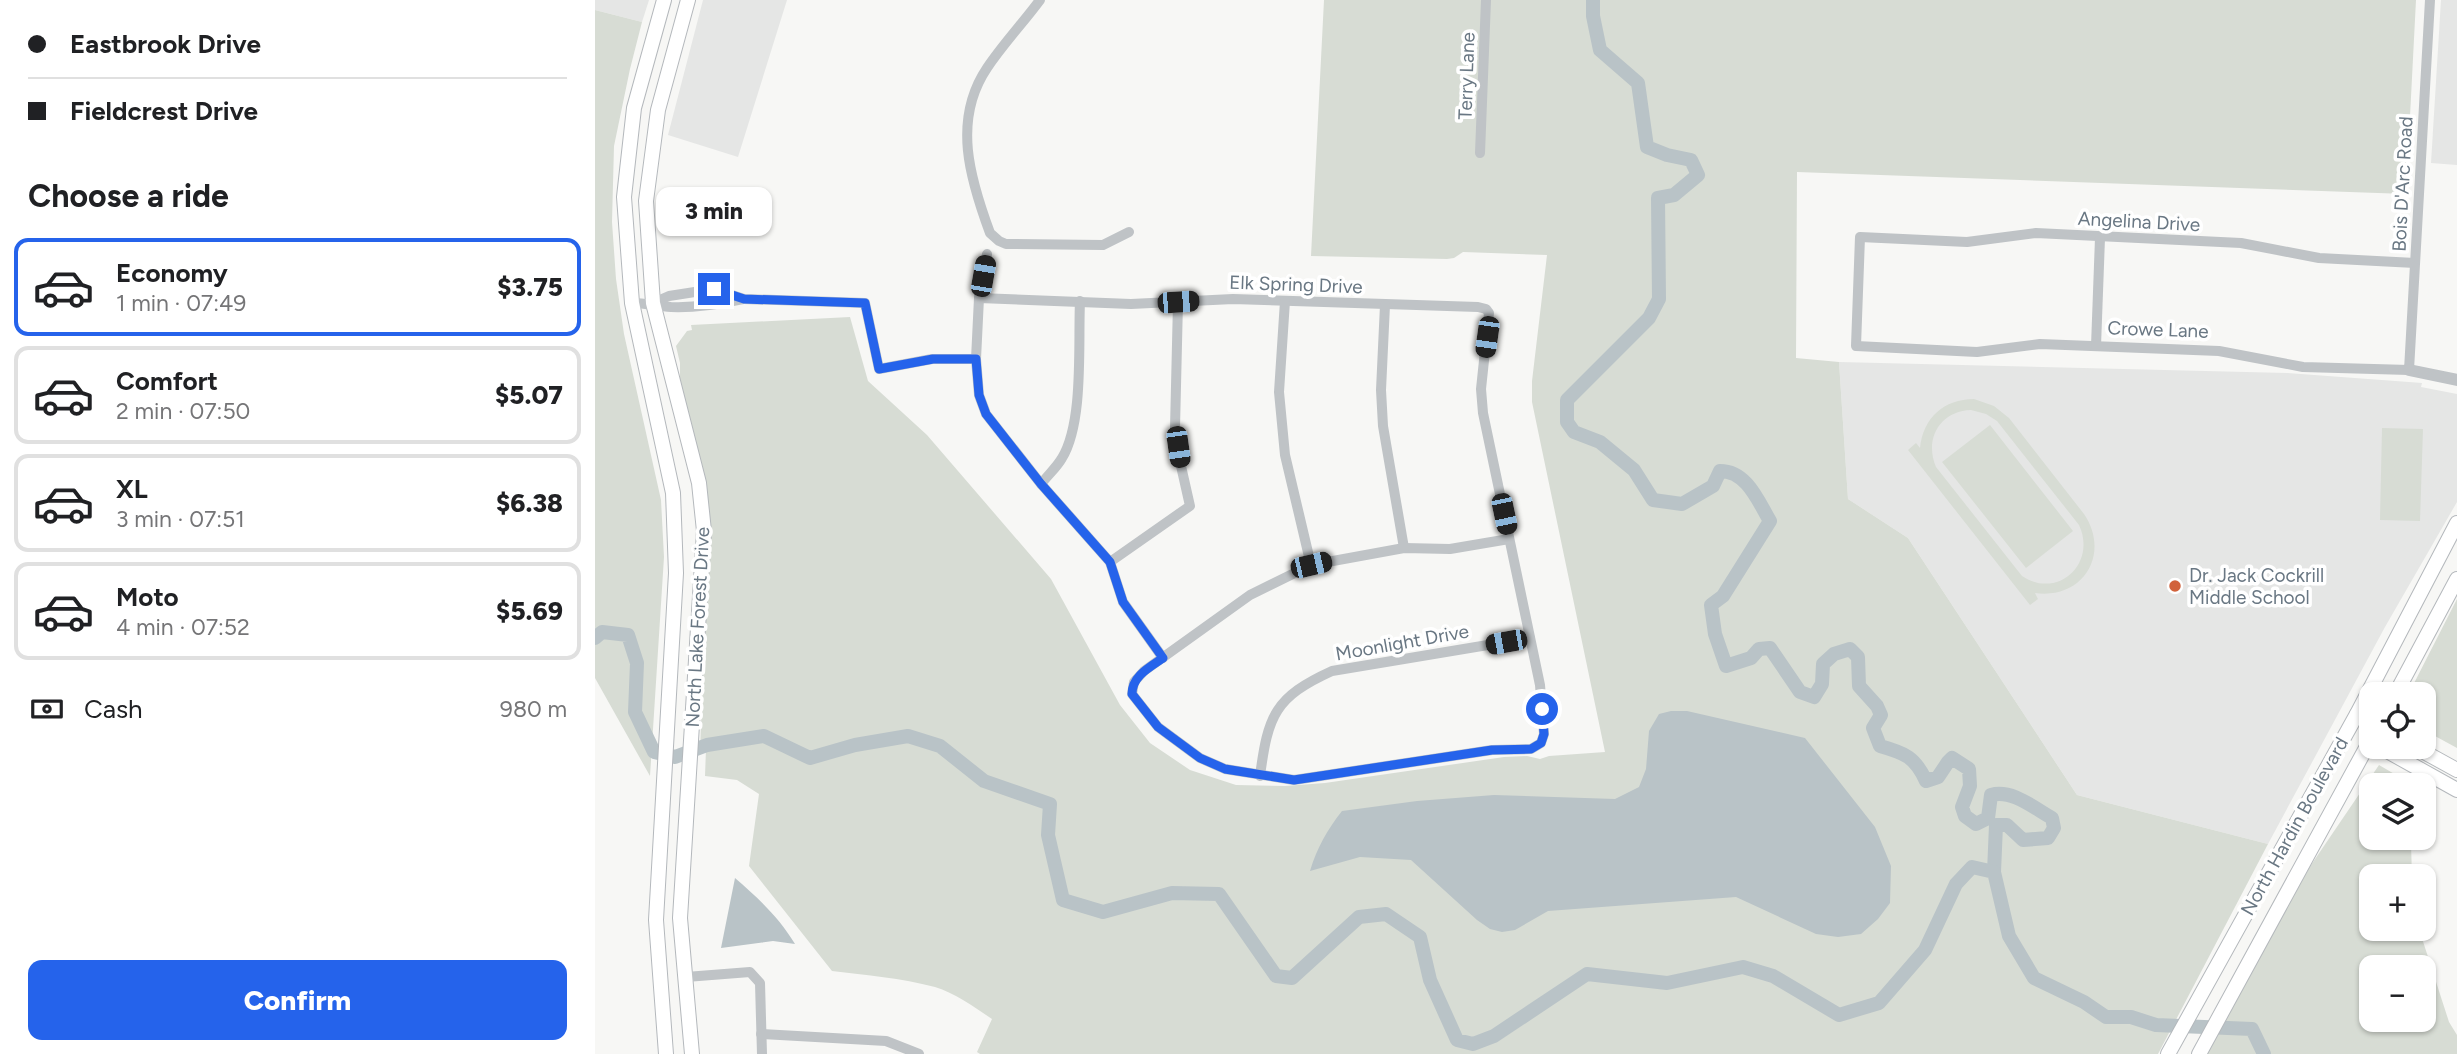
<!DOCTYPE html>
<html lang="en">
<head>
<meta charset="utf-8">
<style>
  :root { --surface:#fff; --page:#f2f2f2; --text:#202124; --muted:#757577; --line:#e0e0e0; --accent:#2563eb }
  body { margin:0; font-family:Figtree,sans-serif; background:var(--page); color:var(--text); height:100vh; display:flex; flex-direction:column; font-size:26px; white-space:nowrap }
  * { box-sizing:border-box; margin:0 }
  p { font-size:23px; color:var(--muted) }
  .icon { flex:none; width:38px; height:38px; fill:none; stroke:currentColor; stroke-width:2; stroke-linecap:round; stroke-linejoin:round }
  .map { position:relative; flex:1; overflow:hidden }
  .details { display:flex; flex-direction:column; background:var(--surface); width:595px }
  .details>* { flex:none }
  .hud { display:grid; align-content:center; height:154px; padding:0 28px; background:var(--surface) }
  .controls { position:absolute; left:1764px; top:682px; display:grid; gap:14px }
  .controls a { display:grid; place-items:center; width:77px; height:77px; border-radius:14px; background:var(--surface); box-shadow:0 2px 5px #0004; font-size:35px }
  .end { position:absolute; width:32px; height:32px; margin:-16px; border:9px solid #2563eb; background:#fff; box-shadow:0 0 0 4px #fff }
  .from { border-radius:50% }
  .bubble { position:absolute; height:49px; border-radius:14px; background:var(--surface); box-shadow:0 2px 5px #0004; font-size:23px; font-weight:800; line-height:49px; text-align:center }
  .car { position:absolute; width:21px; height:42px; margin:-21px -10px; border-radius:9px; box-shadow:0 0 5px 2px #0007; background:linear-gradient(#222 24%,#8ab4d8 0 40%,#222 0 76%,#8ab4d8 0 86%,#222 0) }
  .hud b { display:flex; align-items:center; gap:24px; height:66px; font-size:26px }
  .hud b+b { border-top:2px solid var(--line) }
  .hud i { width:18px; height:18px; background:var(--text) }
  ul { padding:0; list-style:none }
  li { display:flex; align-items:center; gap:21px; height:98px; margin:0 14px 10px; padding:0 14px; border:4px solid var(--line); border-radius:14px }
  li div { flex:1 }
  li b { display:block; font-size:26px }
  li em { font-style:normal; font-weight:800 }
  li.current { border-color:var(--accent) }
  li>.icon { width:63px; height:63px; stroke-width:1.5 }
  h2 { padding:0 28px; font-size:32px; line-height:84px }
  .pay { display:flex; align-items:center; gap:18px; height:77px; padding:0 28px; font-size:26px }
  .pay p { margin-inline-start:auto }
  .primary-button { display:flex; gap:14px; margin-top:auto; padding:14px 28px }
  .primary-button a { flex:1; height:80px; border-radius:14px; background:var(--accent); color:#fff; font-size:28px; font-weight:800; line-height:80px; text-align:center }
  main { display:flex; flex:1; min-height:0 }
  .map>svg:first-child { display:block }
  .built { fill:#e5e6e5 }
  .green { fill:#d7dcd4; fill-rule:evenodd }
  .water { fill:#b9c3c7 }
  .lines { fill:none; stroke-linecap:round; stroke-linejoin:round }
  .river { stroke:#b9c3c7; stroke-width:14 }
  .secondary-casing { stroke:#b4b8bc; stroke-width:16 }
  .minor { stroke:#bfc3c6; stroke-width:10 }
  .tertiary { stroke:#bfc3c6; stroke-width:12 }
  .secondary { stroke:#fff; stroke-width:14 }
  .route { stroke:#2563eb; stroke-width:9 }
  .poi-dot { fill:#d1623b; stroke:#fff; stroke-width:2.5 }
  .labels { text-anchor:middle; stroke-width:7; stroke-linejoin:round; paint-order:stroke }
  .street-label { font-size:19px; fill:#697783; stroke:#fff }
  .poi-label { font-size:19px; fill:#697783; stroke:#fff; text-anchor:start }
</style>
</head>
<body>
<main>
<section class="details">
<div class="hud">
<b><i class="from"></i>Eastbrook Drive</b>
<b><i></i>Fieldcrest Drive</b>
</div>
<h2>Choose a ride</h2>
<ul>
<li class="current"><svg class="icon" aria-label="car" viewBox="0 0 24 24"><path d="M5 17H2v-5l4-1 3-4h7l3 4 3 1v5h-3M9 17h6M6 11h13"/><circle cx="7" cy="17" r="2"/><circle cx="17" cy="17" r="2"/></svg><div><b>Economy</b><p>1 min · 07:49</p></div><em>$3.75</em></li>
<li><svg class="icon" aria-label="car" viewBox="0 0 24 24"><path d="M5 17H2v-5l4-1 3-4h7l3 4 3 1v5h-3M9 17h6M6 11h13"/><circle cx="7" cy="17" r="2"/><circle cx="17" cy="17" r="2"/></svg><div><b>Comfort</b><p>2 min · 07:50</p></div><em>$5.07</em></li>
<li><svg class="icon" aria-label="car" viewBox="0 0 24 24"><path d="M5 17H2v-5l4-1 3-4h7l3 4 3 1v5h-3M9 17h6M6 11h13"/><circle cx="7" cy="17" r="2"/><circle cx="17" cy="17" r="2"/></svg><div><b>XL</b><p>3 min · 07:51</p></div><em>$6.38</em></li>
<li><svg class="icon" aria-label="car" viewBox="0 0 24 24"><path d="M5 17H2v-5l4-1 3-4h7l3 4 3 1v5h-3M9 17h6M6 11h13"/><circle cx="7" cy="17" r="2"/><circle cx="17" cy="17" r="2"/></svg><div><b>Moto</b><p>4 min · 07:52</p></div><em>$5.69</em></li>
</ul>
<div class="pay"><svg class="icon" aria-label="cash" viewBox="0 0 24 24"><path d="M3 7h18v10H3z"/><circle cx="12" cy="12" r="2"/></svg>Cash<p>980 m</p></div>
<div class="primary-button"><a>Confirm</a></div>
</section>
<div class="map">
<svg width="1862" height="1054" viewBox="0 0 1862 1054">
  <rect width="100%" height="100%" fill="#f7f7f5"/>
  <!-- built -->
  <g class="built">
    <path d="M 0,0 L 54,0 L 47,22 L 0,10 Z"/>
    <path d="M 108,0 L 192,0 L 143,157 L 73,135 Z"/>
    <path d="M 1846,0 L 1862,0 L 1862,165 L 1836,163 Z"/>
    <path d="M 1244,362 L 1692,373 L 1827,383 L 1826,387 L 1862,394 L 1862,502 L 1790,627 L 1673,844 L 1482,795 L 1313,538 L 1253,499 Z"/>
  </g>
  <!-- green -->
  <g class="green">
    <path d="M 729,0 L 1821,0 L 1811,194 L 1202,172 L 1201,358 L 1244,362 L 1253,499 L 1313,538 L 1482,795 L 1673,844 L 1563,1054 L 385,1054 L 382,1052 L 397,1019 C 379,1007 360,993 340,987 C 306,978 271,975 237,971 L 154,866 L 164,794 L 142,780 L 110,776 L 111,749 L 105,751 L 112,567 L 85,392 L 85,363 L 81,346 L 92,331 L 97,330 L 96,325 L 255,317 L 273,381 L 332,435 L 456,579 L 525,705 L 555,743 L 595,770 L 641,785 L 690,786 L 730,783 L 909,757 L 932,756 L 945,759 L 954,756 L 1010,752 L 937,402 L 937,381 L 952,255 L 868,252 L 859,258 L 852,259 L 716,256 Z"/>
    <path d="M 0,10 L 47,22 L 35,69 L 19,146 L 17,222 L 21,279 L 29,334 L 66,500 L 69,557 L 55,776 L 0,678 Z"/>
    <path d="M 1379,399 L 1399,406 L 1414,418 L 1489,514 C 1516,554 1488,600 1440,593 L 1443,599 L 1435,605 L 1313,450 L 1321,443 L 1325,448 C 1328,418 1349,399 1379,399 ZM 1376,410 L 1391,414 L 1402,421 L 1484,525 C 1502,563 1463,600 1427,576 L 1341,467 C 1329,439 1345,411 1376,410 Z"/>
    <path d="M 1395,425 L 1478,531 L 1431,568 L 1347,462 Z"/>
    <path d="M 1787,428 L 1828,429 L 1825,521 L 1785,520 Z"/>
    <path d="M 1862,599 L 1862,748 L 1829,730 L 1829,695 L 1813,695 Z"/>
    <path d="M 1784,765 L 1820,786 L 1776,786 L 1776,838 L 1819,838 L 1816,843 L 1817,877 L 1776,877 L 1776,929 L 1824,929 L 1854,1022 L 1862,1035 L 1862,1054 L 1612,1054 L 1714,868 ZM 1776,968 L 1829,968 L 1829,1020 L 1776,1020 Z"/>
  </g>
  <!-- water -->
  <g class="water">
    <path d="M 1076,711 L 1092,711 L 1210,738 L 1280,827 L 1296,866 L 1295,903 L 1283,919 L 1266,934 L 1243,937 L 1221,934 L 1141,897 L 953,911 L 920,930 L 907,932 L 895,929 L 882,920 L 816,860 L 765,857 L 715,871 C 722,848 732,830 747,811 L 822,801 L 899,795 L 1020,799 L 1044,787 L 1051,769 L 1054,731 L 1064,714 Z"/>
    <path d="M 140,878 C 163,898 184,917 200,944 L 178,941 L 126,948 Z"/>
  </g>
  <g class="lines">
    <!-- river -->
    <g class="river">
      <path d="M 998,0 L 998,16 L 1005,50 L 1043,83 L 1052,147 L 1072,155 L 1096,160 L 1103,175 L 1079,195 L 1063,198 L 1064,299 L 1054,318 L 972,400 L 972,422 L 979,432 L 1005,442 L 1039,470 L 1058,500 L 1087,504 L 1118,486 L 1125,471 C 1152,471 1163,501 1175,521 L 1128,596 L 1116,605 L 1120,634 L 1131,666 L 1156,658 L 1164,649 L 1175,648 L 1205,692 L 1219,697 L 1227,684 L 1228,664 L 1239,654 L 1255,649 L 1263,657 L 1264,686 L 1282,706 L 1286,715 L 1278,728 L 1285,746 C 1310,753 1320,757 1331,781 L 1343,777 L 1353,762 L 1357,758 L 1374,769 L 1375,786 L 1367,807 L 1370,816 L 1381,824 L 1393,818 L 1396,795 C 1417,789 1439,808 1457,818 L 1459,828 L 1453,838 L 1428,840 L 1412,825 L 1401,825 L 1399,872"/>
      <path d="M 0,638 L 7,632 L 33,635 L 42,663 L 40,712 L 59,752 L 80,757 L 112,745 L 169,736 L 215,758 L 260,745 L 313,736 L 345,746 L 389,781 L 455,804 L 453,835 L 468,900 L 508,912 L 577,893 L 624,894 L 681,976 L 697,978 L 764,917 L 791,914 L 825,937 L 835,980 L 862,1040 L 878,1044 L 899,1036 L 992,974 L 1072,983 L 1148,967 L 1178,976 L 1244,1015 L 1284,1003 L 1330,950 L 1361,884 L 1377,867 L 1399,872 L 1414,936 L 1439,978 L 1489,1002 L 1511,1017 L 1536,1017 L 1561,1025 L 1657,1029 L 1669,1054"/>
    </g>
    <!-- secondary casing -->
    <g class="secondary-casing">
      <g id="secondary">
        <path d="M 69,0 L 39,108 L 29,197 L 37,303 L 78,493 L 81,573 L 61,920 L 71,1054"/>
        <path d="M 93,0 L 63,110 L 51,201 L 58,303 L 104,483 L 109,531 L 85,918 L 97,1054"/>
        <path d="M 1800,695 L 1862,579"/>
        <path d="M 1762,714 L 1776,723"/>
        <path d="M 1785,747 L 1862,790"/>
        <path d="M 1820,747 L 1862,770"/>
        <path d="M 1573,1054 L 1762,714 L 1862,523"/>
        <path d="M 1604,1054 L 1776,739"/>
      </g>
    </g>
    <!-- minor -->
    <g class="minor">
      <path d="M 445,0 C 428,23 408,44 392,68 C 357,120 375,179 395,233 L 404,241 L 411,244 L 508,245 L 534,232"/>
      <path d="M 885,153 L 891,0"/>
      <path d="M 392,254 L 384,298 L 381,359 L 384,395 L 391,414 L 446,484 L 515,562 L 528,602 L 568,658"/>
      <path d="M 1820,263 L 1724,258 L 1646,243 L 1441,233 L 1372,242 L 1265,237 L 1261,346 L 1382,352 L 1445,344 L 1624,351 L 1708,367 L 1814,370 L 1835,0"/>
      <path d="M 384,298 L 536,304 L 638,299 L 883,307 L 891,309 L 894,313 L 886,389 L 888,413 L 945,685 L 949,734 L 946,743 L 936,749 L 897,750 L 699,780 L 630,769 L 605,758 L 563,727 L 537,694 L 539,682 L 549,671 L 655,595 L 716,565 L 809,548 L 855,549 L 914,539"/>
      <path d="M 690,301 L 684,392 L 690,455 L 716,565"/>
      <path d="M 37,303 C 50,303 62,306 76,307 C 100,308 125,304 148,299"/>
      <path d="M 58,303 L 74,296 L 119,289 L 149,299 L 270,303 L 284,369 L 337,359 L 381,359"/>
      <path d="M 790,305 L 786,390 L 788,426 L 809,548"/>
      <path d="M 1501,346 L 1505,238"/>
      <path d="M 446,484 C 453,475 462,467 467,458 C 489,422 483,344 485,301"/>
      <path d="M 515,562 L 595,506 L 586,466 L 580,428 L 583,302"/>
      <path d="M 665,776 C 673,715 680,697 737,671 L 935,638"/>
      <path d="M 91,977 L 155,972 L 165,983 L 167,1054"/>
      <path d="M 166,1034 L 291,1041 L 324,1054"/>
    </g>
    <!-- tertiary -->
    <path class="tertiary" d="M 1814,370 L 1862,380"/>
    <!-- secondary -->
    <use href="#secondary" class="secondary"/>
  </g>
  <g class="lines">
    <!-- route -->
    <path class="route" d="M 119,289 L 149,299 L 270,303 L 284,369 L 338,359 L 381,359 L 384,395 L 391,414 L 446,484 L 515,562 L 528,602 L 568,658 C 555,667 537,676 537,694 L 563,727 L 605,758 L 630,769 L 699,780 L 897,750 L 936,749 L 946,743 L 949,734 L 947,709"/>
  </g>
  <!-- markers -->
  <circle class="poi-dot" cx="1580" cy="586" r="7"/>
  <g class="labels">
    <!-- street labels -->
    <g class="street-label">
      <text transform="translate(871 76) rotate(-88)" y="7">Terry Lane</text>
      <text transform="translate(1807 184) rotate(-87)" y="7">Bois D'Arc Road</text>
      <text transform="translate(1544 221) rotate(3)" y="7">Angelina Drive</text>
      <text transform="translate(701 284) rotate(2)" y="7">Elk Spring Drive</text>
      <text transform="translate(1563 329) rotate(2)" y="7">Crowe Lane</text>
      <text transform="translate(102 627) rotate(-87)" y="7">North Lake Forest Drive</text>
      <text transform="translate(807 642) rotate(-10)" y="7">Moonlight Drive</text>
      <text transform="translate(1699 826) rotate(-61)" y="7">North Hardin Boulevard</text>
    </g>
    <!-- poi labels -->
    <g class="poi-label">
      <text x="1594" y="582">Dr. Jack Cockrill<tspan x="1594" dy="22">Middle School</tspan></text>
    </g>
  </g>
</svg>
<div class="controls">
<a><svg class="icon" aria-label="locate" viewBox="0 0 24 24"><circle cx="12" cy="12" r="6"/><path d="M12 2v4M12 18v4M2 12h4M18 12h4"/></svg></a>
<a><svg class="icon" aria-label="layers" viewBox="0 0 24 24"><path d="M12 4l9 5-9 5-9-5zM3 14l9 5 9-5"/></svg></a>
<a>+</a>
<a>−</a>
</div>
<i class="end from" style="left:947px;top:709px"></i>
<i class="end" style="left:119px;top:289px"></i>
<div class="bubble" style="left:61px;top:187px;width:116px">3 min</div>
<i class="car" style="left:388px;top:276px;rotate:10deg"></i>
<i class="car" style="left:583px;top:302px;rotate:86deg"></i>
<i class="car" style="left:892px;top:337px;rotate:188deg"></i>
<i class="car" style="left:583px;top:447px;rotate:172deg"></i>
<i class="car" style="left:909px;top:514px;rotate:168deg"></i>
<i class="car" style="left:716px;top:565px;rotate:77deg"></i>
<i class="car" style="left:911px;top:642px;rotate:260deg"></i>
</div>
</main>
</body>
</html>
